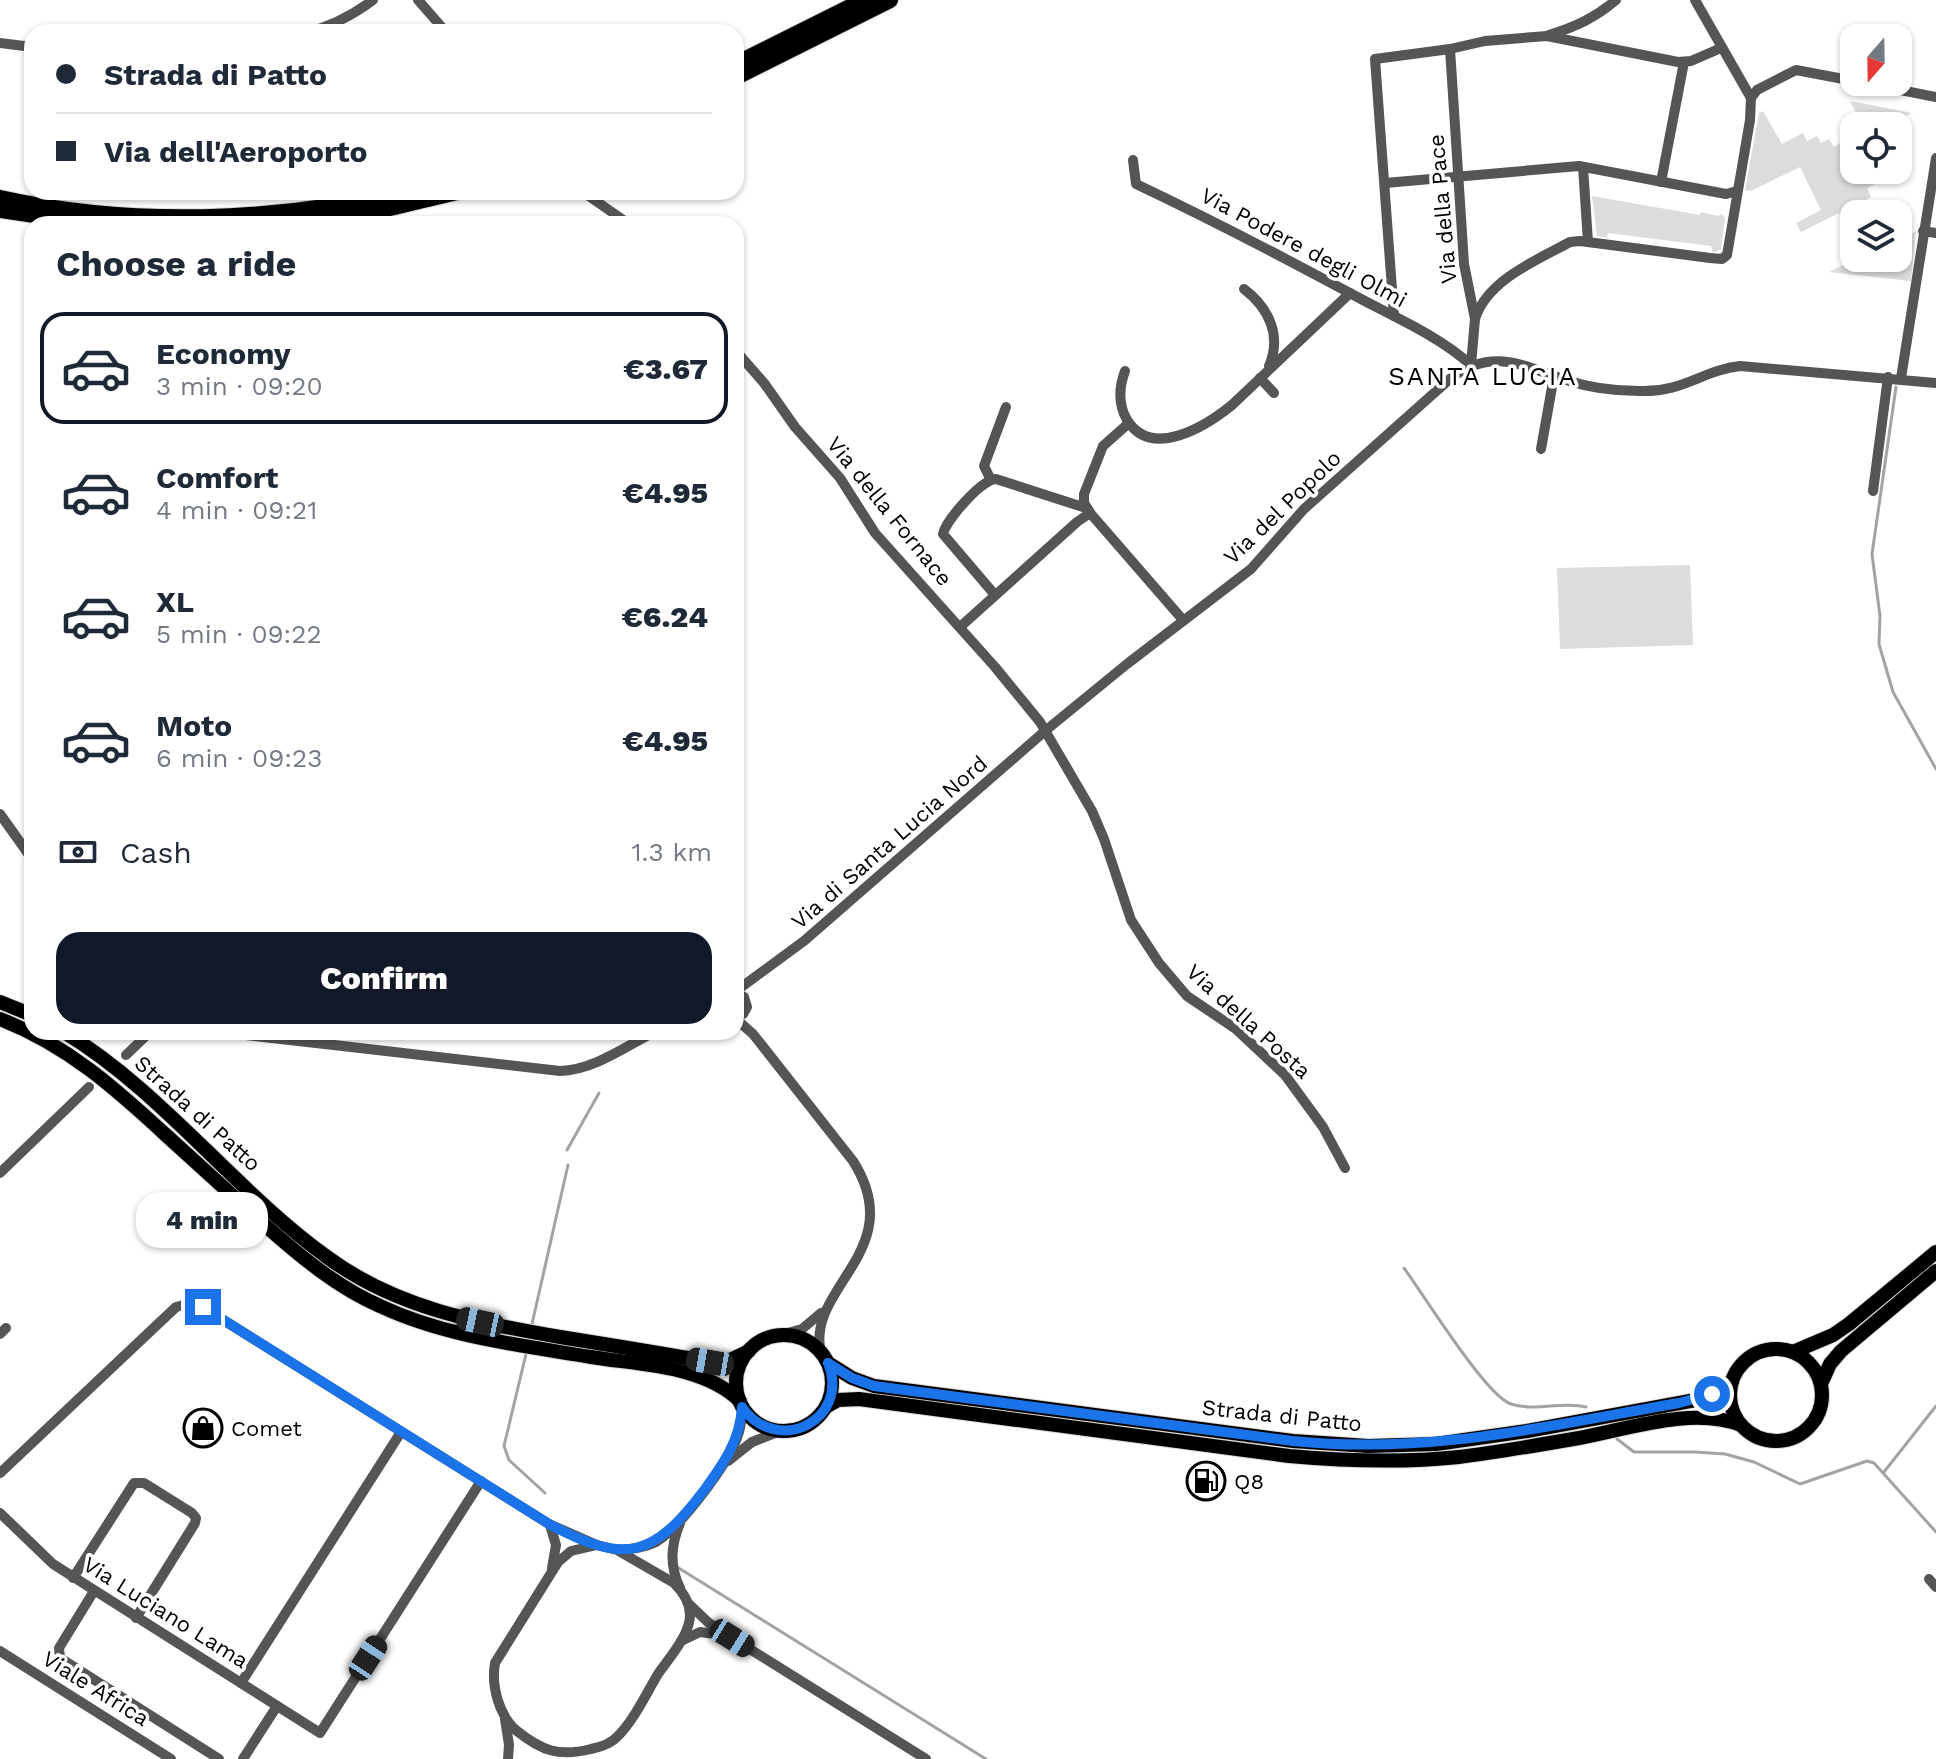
<!DOCTYPE html>
<html lang="en">
<head>
<meta charset="utf-8">
<style>
  :root { --surface:#fff; --page:#f6f6f7; --text:#1f2937; --muted:#747a83; --line:#e0e1e3; --accent:#111827 }
  body { margin:0; font-family:"Work Sans",sans-serif; background:var(--page); color:var(--text); height:100vh; display:flex; flex-direction:column; font-size:30px; white-space:nowrap }
  * { box-sizing:border-box; margin:0 }
  p { font-size:26px; color:var(--muted) }
  .icon { flex:none; width:44px; height:44px; fill:none; stroke:currentColor; stroke-width:2; stroke-linecap:round; stroke-linejoin:round }
  .map { position:relative; flex:1; overflow:hidden }
  .panel { position:absolute; left:24px; top:216px; width:720px; height:824px; display:flex; flex-direction:column; background:var(--surface); border-radius:24px; box-shadow:0 2px 6px #0004 }
  .panel>* { flex:none }
  .guide { position:absolute; left:24px; top:24px; width:720px; height:176px; border-radius:24px; box-shadow:0 2px 6px #0004; display:grid; align-content:center; height:176px; padding:0 32px; background:var(--surface) }
  .needle { width:52px; rotate:200deg }
  .tools { position:absolute; left:1840px; top:24px; display:grid; gap:16px }
  .tools a { display:grid; place-items:center; width:72px; height:72px; border-radius:16px; background:var(--surface); box-shadow:0 2px 6px #0004; font-size:40px }
  .end { position:absolute; width:36px; height:36px; margin:-18px; border:10px solid #1a73e8; background:#fff; box-shadow:0 0 0 4px #fff }
  .from { border-radius:50% }
  .bubble { position:absolute; height:56px; border-radius:24px; background:var(--surface); box-shadow:0 2px 6px #0004; font-size:26px; font-weight:800; line-height:56px; text-align:center }
  .car { position:absolute; width:24px; height:48px; margin:-24px -12px; border-radius:10px; box-shadow:0 0 6px 2px #0007; background:linear-gradient(#222 24%,#8ab4d8 0 40%,#222 0 76%,#8ab4d8 0 86%,#222 0) }
  .guide b { display:flex; align-items:center; gap:28px; height:76px; font-size:30px }
  .guide b+b { border-top:2px solid var(--line) }
  .guide i { width:20px; height:20px; background:var(--text) }
  ul { padding:0; list-style:none }
  li { display:flex; align-items:center; gap:24px; height:112px; margin:0 16px 12px; padding:0 16px; border:4px solid transparent; border-radius:24px }
  li div { flex:1 }
  li b { display:block; font-size:30px }
  li em { font-style:normal; font-weight:800 }
  li.on { border-color:var(--accent) }
  li>.icon { width:72px; height:72px; stroke-width:1.5 }
  h2 { padding:0 32px; font-size:36px; line-height:96px }
  .pay { display:flex; align-items:center; gap:20px; height:88px; padding:0 32px; font-size:30px }
  .pay p { margin-inline-start:auto }
  .button { display:flex; gap:16px; margin-top:auto; padding:16px 32px }
  .button a { flex:1; height:92px; border-radius:24px; background:var(--accent); color:#fff; font-size:32px; font-weight:800; line-height:92px; text-align:center }
  .map>svg:first-child { display:block }
  .green { fill:#dcdcdc }
  .lines { fill:none; stroke-linecap:round; stroke-linejoin:round }
  .stream { stroke:#a3a3a3; stroke-width:3 }
  .major-casing { stroke:#dbdbdb; stroke-width:16 }
  .highway-casing { stroke:#dbdbdb; stroke-width:18 }
  .minor { stroke:#555; stroke-width:10 }
  .major { stroke:#000; stroke-width:14 }
  .highway { stroke:#000; stroke-width:16 }
  .route { stroke:#1a73e8; stroke-width:10 }
  .labels { text-anchor:middle; stroke-width:7; stroke-linejoin:round; paint-order:stroke }
  .street-label { font-size:22px; fill:#000; stroke:#fff }
  .poi-label { font-size:22px; fill:#000; stroke:#fff; text-anchor:start }
  .quarter-label { font-size:26px; letter-spacing:2px; fill:#000; stroke:#fff }
</style>
</head>
<body>
<div class="map">
<svg width="1936" height="1759" viewBox="0 0 1936 1759">
  <rect width="100%" height="100%" fill="#fff"/>
  <!-- green -->
  <g class="green">
    <path d="M 1850,101 L 1912,113 L 1885,126 L 1863,126 Z"/>
    <path d="M 1763,111 L 1782,144 L 1803,133 L 1807,141 L 1817,136 L 1821,143 L 1829,139 L 1834,147 L 1841,142 L 1845,148 L 1854,144 L 1854,170 L 1876,170 L 1870,173 L 1875,184 L 1867,188 L 1871,197 L 1864,201 L 1869,211 L 1854,214 L 1854,245 L 1839,213 L 1801,232 L 1796,223 L 1821,210 L 1800,167 L 1751,191 L 1745,190 L 1759,113 Z"/>
    <path d="M 1592,196 L 1700,215 L 1701,212 L 1718,216 L 1722,214 L 1725,218 L 1721,249 L 1713,253 L 1711,246 L 1608,233 L 1607,238 L 1597,236 Z"/>
    <path d="M 1916,231 L 1911,281 L 1829,272 L 1858,258 L 1898,258 L 1898,240 Z"/>
    <path d="M 1690,565 L 1693,645 L 1560,649 L 1557,568 Z"/>
  </g>
  <g class="lines">
    <!-- stream -->
    <g class="stream">
      <path d="M 1896,387 L 1872,554 L 1880,616 L 1879,644 L 1893,692 L 1936,769"/>
      <path d="M 567,1150 L 599,1093"/>
      <path d="M 1404,1268 C 1423,1294 1486,1396 1511,1404 C 1536,1412 1561,1401 1586,1407"/>
      <path d="M 532,1324 L 568,1165"/>
      <path d="M 526,1354 L 504,1446 L 509,1460 L 545,1493"/>
      <path d="M 1617,1439 L 1634,1452 L 1695,1452 L 1725,1454 L 1754,1462 L 1800,1484 L 1867,1461 L 1874,1463 L 1936,1532"/>
      <path d="M 1884,1472 L 1936,1406"/>
      <path d="M 677,1567 L 986,1759"/>
    </g>
    <!-- major casing -->
    <g class="major-casing">
      <g id="major">
        <path d="M 0,1002 L 32,1015"/>
        <path d="M 0,1019 C 67,1045 115,1088 167,1136 C 200,1166 233,1196 266,1226 C 301,1257 337,1287 380,1306 C 446,1337 520,1345 591,1357 C 640,1365 703,1365 740,1401"/>
        <path d="M 64,1032 C 163,1092 234,1190 327,1257 C 396,1308 478,1323 560,1337 C 610,1345 660,1353 710,1362 L 730,1360 L 749,1351"/>
        <circle cx="784" cy="1383" r="48"/>
        <circle cx="1776" cy="1395" r="46"/>
        <path d="M 1793,1352 L 1833,1335 L 1849,1324 L 1936,1252"/>
        <path d="M 828,1363 L 852,1378 L 874,1386 L 1293,1441 L 1368,1446 L 1436,1444 L 1527,1431 L 1701,1399 L 1732,1381"/>
        <path d="M 1821,1384 L 1830,1364 L 1841,1351 L 1936,1271"/>
        <path d="M 827,1406 L 838,1400 L 859,1399 L 1289,1456 C 1345,1461 1402,1463 1459,1457 C 1499,1452 1539,1445 1579,1438 C 1628,1429 1693,1406 1741,1425"/>
      </g>
    </g>
    <!-- highway casing -->
    <g class="highway-casing">
      <g id="highway">
        <path d="M 736,64 L 864,0"/>
        <path d="M 736,77 L 890,0"/>
        <path d="M 0,198 C 132,227 274,222 405,192"/>
        <path d="M 0,210 L 95,224"/>
        <path d="M 287,224 L 369,213 L 457,192"/>
      </g>
    </g>
    <!-- minor -->
    <g class="minor">
      <path d="M 418,0 L 446,32"/>
      <path d="M 308,32 C 332,26 353,15 373,0"/>
      <path d="M 1549,35 C 1575,27 1595,18 1616,0"/>
      <path d="M 0,43 L 32,47"/>
      <path d="M 1450,49 L 1464,264 L 1475,319 L 1471,365"/>
      <path d="M 1860,82 L 1936,97"/>
      <path d="M 1751,98 L 1757,90 L 1796,70 L 1854,81"/>
      <path d="M 1133,160 L 1136,184 C 1212,220 1287,259 1361,299 C 1397,318 1440,337 1471,365"/>
      <path d="M 1583,167 L 1588,242"/>
      <path d="M 1661,182 L 1684,62"/>
      <path d="M 1385,183 L 1579,166 L 1726,194 L 1737,191"/>
      <path d="M 583,192 L 629,224"/>
      <path d="M 1923,231 L 1936,233"/>
      <path d="M 1244,289 C 1269,308 1282,336 1269,366"/>
      <path d="M 1394,316 L 1375,59 L 1450,49 L 1485,41 L 1547,36 L 1678,62 L 1691,61 L 1721,48"/>
      <path d="M 1475,319 C 1487,280 1537,260 1570,242 L 1580,241 L 1710,258 L 1722,259 L 1727,255 L 1750,120 L 1751,98 L 1695,0"/>
      <path d="M 736,351 L 764,383 L 795,427 L 840,478 L 875,533 L 995,667 L 1040,722 L 1092,811 L 1104,839 L 1131,920 L 1159,963 L 1187,996 L 1236,1029 L 1285,1075 L 1323,1127 L 1345,1168"/>
      <path d="M 1125,371 C 1119,387 1118,404 1127,420 C 1152,460 1206,426 1232,405 L 1350,293"/>
      <path d="M 1260,378 L 1274,393"/>
      <path d="M 1901,378 L 1936,158"/>
      <path d="M 1129,423 L 1103,446 L 1084,494 L 1084,503 L 1091,514 L 1183,620"/>
      <path d="M 1541,449 L 1554,376"/>
      <path d="M 990,478 L 984,466 L 1006,407"/>
      <path d="M 1873,491 L 1888,377"/>
      <path d="M 995,595 L 943,534 C 946,520 982,479 996,479 L 1086,508"/>
      <path d="M 960,627 L 1077,522 L 1090,513"/>
      <path d="M 0,814 L 32,859"/>
      <path d="M 736,991 L 804,941 L 1045,731 L 1127,664 L 1251,569 L 1304,509 L 1451,378 C 1493,347 1523,366 1566,380 C 1590,388 1615,391 1639,391 C 1683,393 1703,370 1740,366 L 1936,383"/>
      <path d="M 736,993 L 744,997 L 747,1007 L 743,1014 L 736,1017"/>
      <path d="M 736,1019 L 753,1034 L 853,1161 C 910,1251 805,1287 821,1353"/>
      <path d="M 220,1032 L 560,1071 C 593,1070 625,1047 654,1032"/>
      <path d="M 126,1055 L 150,1032"/>
      <path d="M 0,1173 L 89,1087"/>
      <path d="M 0,1334 L 6,1328"/>
      <path d="M 777,1336 L 802,1329 L 821,1313"/>
      <path d="M 728,1461 L 752,1442 L 780,1431"/>
      <path d="M 0,1473 L 176,1307 L 191,1303 L 207,1310 L 549,1524 L 597,1545"/>
      <path d="M 0,1513 L 53,1564 L 320,1733 L 481,1481"/>
      <path d="M 550,1525 L 556,1545 L 552,1568"/>
      <path d="M 597,1545 L 617,1550 L 674,1583 C 683,1592 690,1602 690,1615 C 690,1635 669,1658 658,1674 C 646,1694 634,1720 618,1736 C 611,1744 601,1747 591,1749 C 559,1757 542,1751 517,1731 C 499,1716 491,1686 495,1663 L 558,1562 L 571,1551 Z"/>
      <path d="M 619,1550 C 632,1549 644,1548 656,1542 C 681,1527 727,1465 737,1438 C 741,1428 742,1417 742,1407"/>
      <path d="M 73,1578 L 134,1483 L 144,1483 L 192,1513 L 196,1518 L 195,1523 L 136,1618"/>
      <path d="M 1929,1579 L 1936,1587"/>
      <path d="M 680,1588 C 669,1565 671,1545 680,1523"/>
      <path d="M 94,1591 L 59,1648 L 60,1658 L 219,1759"/>
      <path d="M 689,1604 L 709,1623 L 732,1638 L 926,1759"/>
      <path d="M 681,1641 L 700,1632 L 722,1635"/>
      <path d="M 0,1651 L 171,1759"/>
      <path d="M 241,1683 L 401,1432"/>
      <path d="M 505,1719 L 509,1745 L 508,1759"/>
      <path d="M 243,1759 L 277,1706"/>
    </g>
    <!-- major -->
    <use href="#major" class="major"/>
    <!-- highway -->
    <use href="#highway" class="highway"/>
  </g>
  <g class="lines">
    <!-- route -->
    <path class="route" d="M 203,1307 L 549,1524 C 626,1565 653,1558 705,1489 C 724,1463 740,1440 742,1407 C 777,1457 851,1420 828,1363 L 852,1378 L 874,1386 L 1293,1441 C 1429,1455 1546,1426 1679,1403 L 1712,1394"/>
  </g>
  <!-- icons -->
  <defs>
    <g id="shop-ring" transform="scale(2)"><circle r="9.5" fill="#fff" stroke="#000" stroke-width="1.5"/><path d="M-5-2.5h2.3a2.7 3.5 0 0 1 5.4 0H5L5.5 6h-11ZM-1.5-2.5h3a1.5 2.3 0 0 0-3 0Z" fill="#000"/></g>
    <g id="fuel-ring" transform="scale(2)"><circle r="9.5" fill="#fff" stroke="#000" stroke-width="1.5"/><path d="M-5.5-6h7V0h2V4h1.3V-2.5L3-4.5l.8-.8L6-3V5H2.5V1h-1V6h-7ZM-4.2-4.7v3.2H.2V-4.7Z" fill="#000"/></g>
  </defs>
  <g fill-rule="evenodd">
    <use href="#shop-ring" x="203" y="1428"/>
    <use href="#fuel-ring" x="1206" y="1481"/>
  </g>
  <g class="labels">
    <!-- street labels -->
    <g class="street-label">
      <text transform="translate(1442 209) rotate(-95)" y="8">Via della Pace</text>
      <text transform="translate(1304 247) rotate(28)" y="8">Via Podere degli Olmi</text>
      <text transform="translate(1282 507) rotate(-44)" y="8">Via del Popolo</text>
      <text transform="translate(890 511) rotate(51)" y="8">Via della Fornace</text>
      <text transform="translate(889 842) rotate(-41)" y="8">Via di Santa Lucia Nord</text>
      <text transform="translate(1249 1021) rotate(42)" y="8">Via della Posta</text>
      <text transform="translate(198 1113) rotate(42)" y="8">Strada di Patto</text>
      <text transform="translate(1282 1415) rotate(6)" y="8">Strada di Patto</text>
      <text transform="translate(166 1612) rotate(32)" y="8">Via Luciano Lama</text>
      <text transform="translate(96 1688) rotate(32)" y="8">Viale Africa</text>
    </g>
    <!-- poi labels -->
    <g class="poi-label">
      <text x="231" y="1436">Comet</text>
      <text x="1234" y="1489">Q8</text>
    </g>
    <!-- quarter labels -->
    <g class="quarter-label">
      <text x="1483" y="385">SANTA LUCIA</text>
    </g>
  </g>
</svg>
<div class="tools">
<a><svg class="needle" viewBox="-14 -14 28 28"><path d="M0-13l5 13h-10z" fill="#e53935"/><path d="M0 13l5-13h-10z" fill="#747a83"/></svg></a>
<a><svg class="icon" aria-label="locate" viewBox="0 0 24 24"><circle cx="12" cy="12" r="6"/><path d="M12 2v4M12 18v4M2 12h4M18 12h4"/></svg></a>
<a><svg class="icon" aria-label="layers" viewBox="0 0 24 24"><path d="M12 4l9 5-9 5-9-5zM3 14l9 5 9-5"/></svg></a>
</div>
<i class="end from" style="left:1712px;top:1394px"></i>
<i class="end" style="left:203px;top:1307px"></i>
<div class="bubble" style="left:136px;top:1192px;width:132px">4 min</div>
<i class="car" style="left:480px;top:1322px;rotate:282deg"></i>
<i class="car" style="left:710px;top:1362px;rotate:280deg"></i>
<i class="car" style="left:732px;top:1638px;rotate:122deg"></i>
<i class="car" style="left:368px;top:1658px;rotate:33deg"></i>
<div class="guide">
<b><i class="from"></i>Strada di Patto</b>
<b><i></i>Via dell'Aeroporto</b>
</div>
<section class="panel">
<h2>Choose a ride</h2>
<ul>
<li class="on"><svg class="icon" aria-label="car" viewBox="0 0 24 24"><path d="M5 17H2v-5l4-1 3-4h7l3 4 3 1v5h-3M9 17h6M6 11h13"/><circle cx="7" cy="17" r="2"/><circle cx="17" cy="17" r="2"/></svg><div><b>Economy</b><p>3 min · 09:20</p></div><em>€3.67</em></li>
<li><svg class="icon" aria-label="car" viewBox="0 0 24 24"><path d="M5 17H2v-5l4-1 3-4h7l3 4 3 1v5h-3M9 17h6M6 11h13"/><circle cx="7" cy="17" r="2"/><circle cx="17" cy="17" r="2"/></svg><div><b>Comfort</b><p>4 min · 09:21</p></div><em>€4.95</em></li>
<li><svg class="icon" aria-label="car" viewBox="0 0 24 24"><path d="M5 17H2v-5l4-1 3-4h7l3 4 3 1v5h-3M9 17h6M6 11h13"/><circle cx="7" cy="17" r="2"/><circle cx="17" cy="17" r="2"/></svg><div><b>XL</b><p>5 min · 09:22</p></div><em>€6.24</em></li>
<li><svg class="icon" aria-label="car" viewBox="0 0 24 24"><path d="M5 17H2v-5l4-1 3-4h7l3 4 3 1v5h-3M9 17h6M6 11h13"/><circle cx="7" cy="17" r="2"/><circle cx="17" cy="17" r="2"/></svg><div><b>Moto</b><p>6 min · 09:23</p></div><em>€4.95</em></li>
</ul>
<div class="pay"><svg class="icon" aria-label="cash" viewBox="0 0 24 24"><path d="M3 7h18v10H3z"/><circle cx="12" cy="12" r="2"/></svg>Cash<p>1.3 km</p></div>
<div class="button"><a>Confirm</a></div>
</section>
</div>
</body>
</html>
